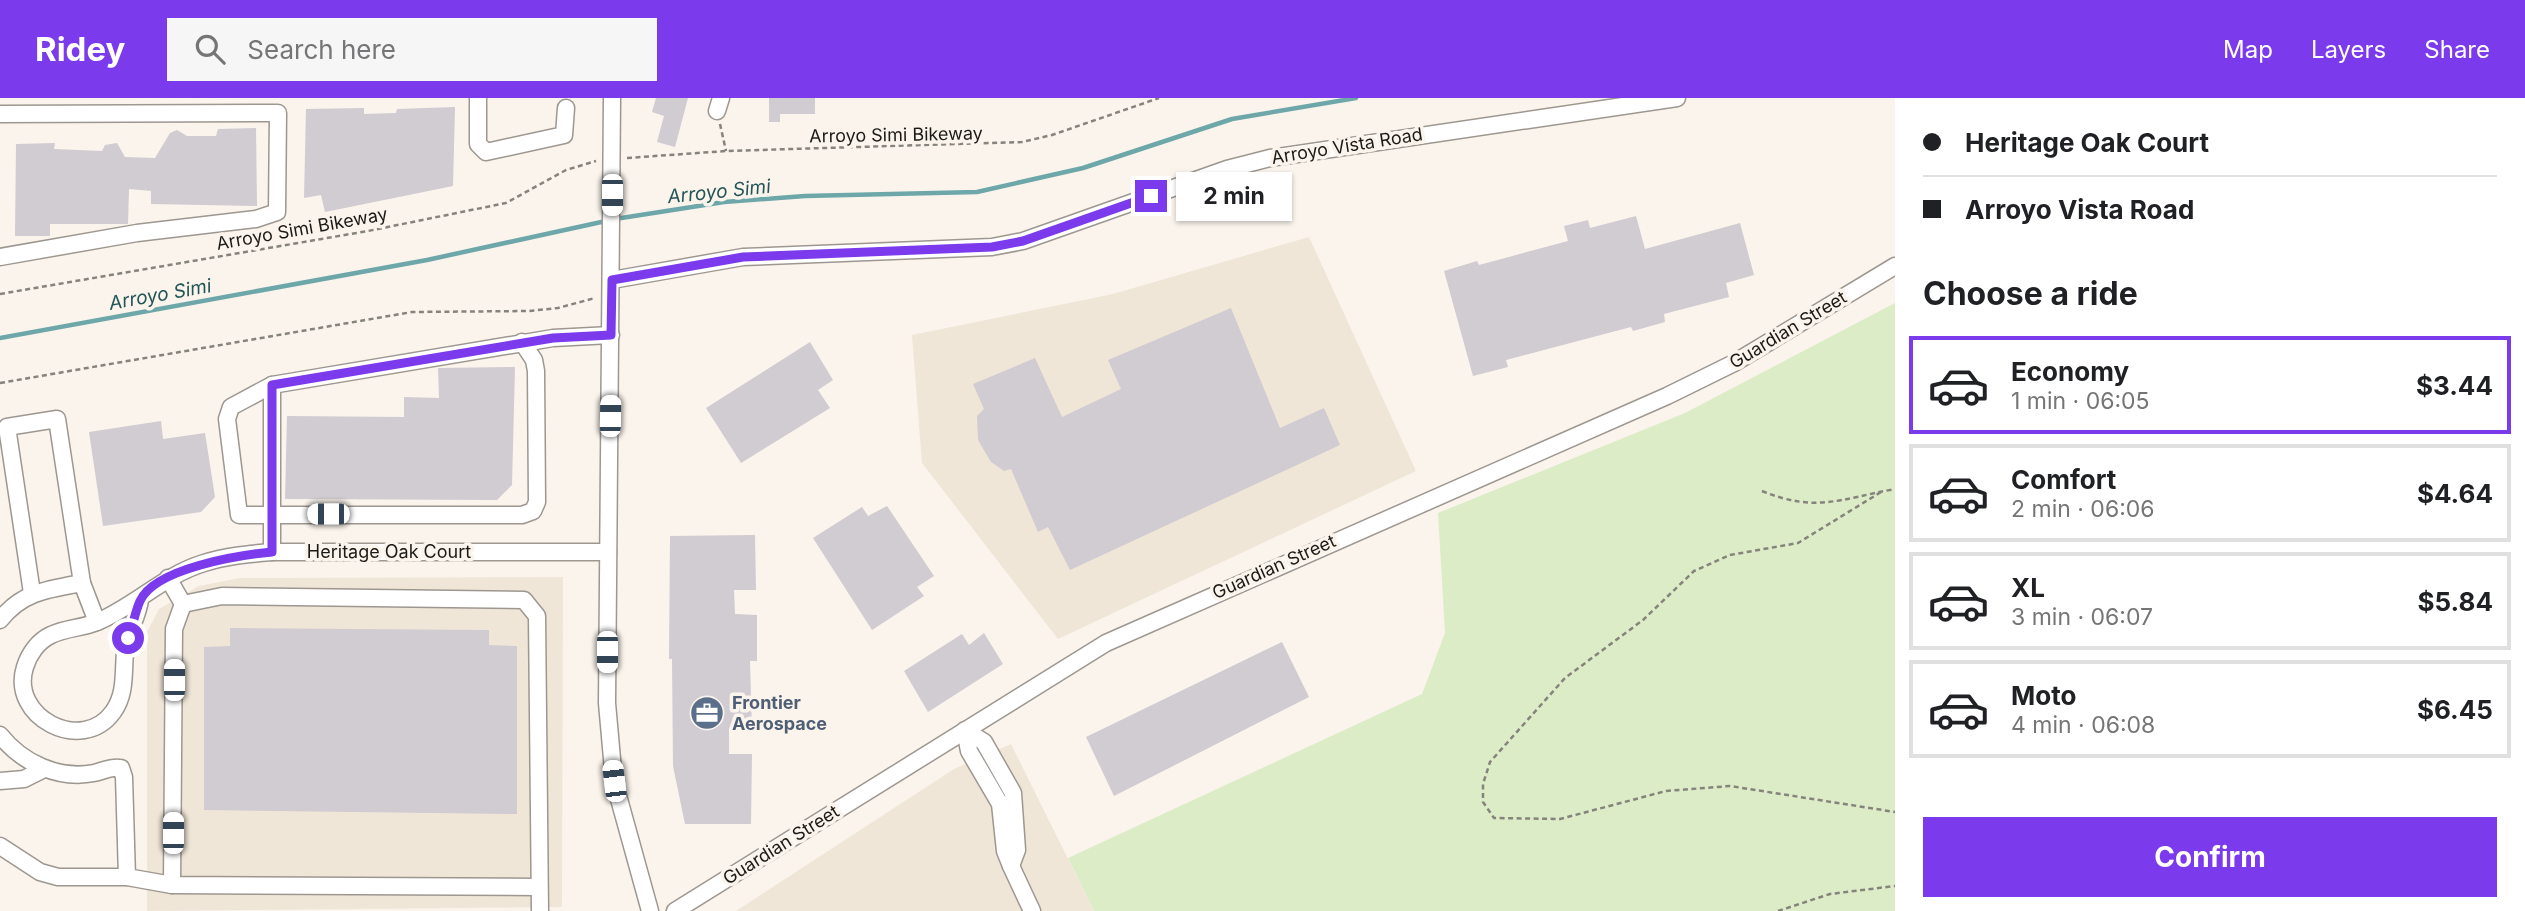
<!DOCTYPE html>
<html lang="en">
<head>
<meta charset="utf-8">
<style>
  :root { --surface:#fff; --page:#f6f6f6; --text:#202124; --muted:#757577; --line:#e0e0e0; --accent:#7c3aed }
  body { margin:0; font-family:Inter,sans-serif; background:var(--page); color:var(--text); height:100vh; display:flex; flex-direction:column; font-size:26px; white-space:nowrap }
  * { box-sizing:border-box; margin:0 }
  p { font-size:23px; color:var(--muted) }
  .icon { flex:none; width:38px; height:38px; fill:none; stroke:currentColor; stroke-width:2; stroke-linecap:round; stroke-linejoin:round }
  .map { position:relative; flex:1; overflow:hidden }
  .panel { display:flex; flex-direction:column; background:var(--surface); width:630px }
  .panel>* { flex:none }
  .guide { display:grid; align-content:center; height:154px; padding:0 28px; background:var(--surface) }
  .end { position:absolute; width:32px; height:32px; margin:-16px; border:9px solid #7c3aed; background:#fff; box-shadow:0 0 0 4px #fff }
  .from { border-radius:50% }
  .bubble { position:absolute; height:49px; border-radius:0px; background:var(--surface); box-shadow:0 2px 5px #0004; font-size:23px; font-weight:700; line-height:49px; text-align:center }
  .car { position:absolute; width:21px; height:42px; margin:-21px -10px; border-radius:9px; box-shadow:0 0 5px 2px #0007; background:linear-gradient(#fff 24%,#345 0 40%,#fff 0 76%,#345 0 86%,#fff 0) }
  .guide b { display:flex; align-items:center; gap:24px; height:66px; font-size:26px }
  .guide b+b { border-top:2px solid var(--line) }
  .guide i { width:18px; height:18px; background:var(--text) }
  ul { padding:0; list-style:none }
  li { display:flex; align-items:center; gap:21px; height:98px; margin:0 14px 10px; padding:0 14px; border:4px solid var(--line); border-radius:0px }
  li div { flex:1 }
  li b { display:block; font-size:26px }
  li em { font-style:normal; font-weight:700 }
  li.current { border-color:var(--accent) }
  li>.icon { width:63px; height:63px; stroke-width:1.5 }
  h2 { padding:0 28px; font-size:32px; line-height:84px }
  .cta { display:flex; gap:14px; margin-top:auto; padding:14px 28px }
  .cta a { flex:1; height:80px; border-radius:0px; background:var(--accent); color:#fff; font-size:28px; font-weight:700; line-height:80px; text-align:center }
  header { display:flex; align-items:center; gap:42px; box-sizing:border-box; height:98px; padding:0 35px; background:var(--accent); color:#fff }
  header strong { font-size:33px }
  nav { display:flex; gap:38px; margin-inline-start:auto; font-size:24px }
  .search { width:490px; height:63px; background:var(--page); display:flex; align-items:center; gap:18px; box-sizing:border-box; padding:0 24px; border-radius:0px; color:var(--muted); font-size:26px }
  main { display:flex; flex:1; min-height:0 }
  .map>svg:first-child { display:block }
  .built { fill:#f0e6d8 }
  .green { fill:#dcecc6 }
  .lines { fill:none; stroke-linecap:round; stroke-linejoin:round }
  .stream { stroke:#6da7a9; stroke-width:4.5 }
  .building { fill:#d1cbd2 }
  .minor-casing { stroke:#9d9790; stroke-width:19 }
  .path { stroke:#86837d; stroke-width:2.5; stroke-dasharray:5 3.5; stroke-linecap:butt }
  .minor { stroke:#fff; stroke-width:16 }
  .route { stroke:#7c3aed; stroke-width:9 }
  .labels { text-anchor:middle; stroke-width:7; stroke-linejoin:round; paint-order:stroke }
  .street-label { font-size:18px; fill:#1c1a17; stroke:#faf4ec }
  .service-label { font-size:18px; font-weight:bold; fill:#4e5e75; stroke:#faf4ec; text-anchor:start }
  .water-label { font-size:19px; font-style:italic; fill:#225557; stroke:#faf4ec }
</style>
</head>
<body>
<header>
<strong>Ridey</strong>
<div class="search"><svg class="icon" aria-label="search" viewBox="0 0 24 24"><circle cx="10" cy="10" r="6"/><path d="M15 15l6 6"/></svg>Search here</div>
<nav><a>Map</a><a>Layers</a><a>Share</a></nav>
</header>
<main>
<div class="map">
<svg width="1895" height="813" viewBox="0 0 1895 813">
  <rect width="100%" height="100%" fill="#faf4ec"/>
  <!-- built -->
  <g class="built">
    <path d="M 1309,139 L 1416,373 L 1058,541 L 922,365 L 912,237 L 1113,196 Z"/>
    <path d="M 563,479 L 562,809 L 147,813 L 147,534 L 159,511 L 199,488 L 240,480 Z"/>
    <path d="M 1011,646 L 1094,813 L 736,813 L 954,671 Z"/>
  </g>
  <!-- green -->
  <path class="green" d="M 1895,205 L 1895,813 L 1094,813 L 1068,760 L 1422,596 L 1445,535 L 1438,415 L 1685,315 Z"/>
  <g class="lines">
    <!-- stream -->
    <g class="stream">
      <path d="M 615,121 L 724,104 L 805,98 L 977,94 L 1083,70 L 1232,21 L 1356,0"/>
      <path d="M 0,240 L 427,162 L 606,123"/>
    </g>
  </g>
  <!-- building -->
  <g class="building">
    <path d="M 656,0 L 688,0 L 675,49 L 657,44 L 664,18 L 652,14 Z"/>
    <path d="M 769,0 L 815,0 L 815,16 L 780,16 L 780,24 L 769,24 Z"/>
    <path d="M 455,9 L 453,88 L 325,114 L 321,97 L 304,100 L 306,11 L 364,10 L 364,16 L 396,15 L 397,11 Z"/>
    <path d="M 256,30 L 257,108 L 151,106 L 151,93 L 129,91 L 128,126 L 50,126 L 50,138 L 15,138 L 16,46 L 55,45 L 54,51 L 102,53 L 105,47 L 117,45 L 125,59 L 155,60 L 170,35 L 177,32 L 187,38 L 216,38 L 218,31 Z"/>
    <path d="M 1636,118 L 1645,151 L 1740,125 L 1754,177 L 1726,185 L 1729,199 L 1664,216 L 1665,224 L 1633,233 L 1631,229 L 1506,262 L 1508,269 L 1473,278 L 1444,173 L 1477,163 L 1479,167 L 1568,143 L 1564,128 L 1588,122 L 1590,130 Z"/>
    <path d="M 1231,210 L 1280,330 L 1324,310 L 1340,347 L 1070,472 L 1048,429 L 1038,434 L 1011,371 L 1004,373 L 991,364 L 978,342 L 977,318 L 984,311 L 973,286 L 1035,260 L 1062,319 L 1121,291 L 1108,262 Z"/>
    <path d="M 810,244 L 833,282 L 818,292 L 830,310 L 741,365 L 706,310 Z"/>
    <path d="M 515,269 L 512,387 L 497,402 L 285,401 L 287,318 L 404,319 L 404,299 L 439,300 L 438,270 Z"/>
    <path d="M 161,323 L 163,341 L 205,335 L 215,399 L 201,414 L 103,428 L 89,334 Z"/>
    <path d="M 887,408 L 934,478 L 917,489 L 924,498 L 872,532 L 813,440 L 862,409 L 868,418 Z"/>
    <path d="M 755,437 L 756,492 L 734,492 L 735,516 L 757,517 L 757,563 L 750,563 L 752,633 L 729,633 L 729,656 L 752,656 L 751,726 L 685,726 L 673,668 L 672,561 L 669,561 L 670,438 Z"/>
    <path d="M 230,530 L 489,532 L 489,547 L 517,548 L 517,716 L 204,712 L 204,549 L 230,548 Z"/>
    <path d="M 984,535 L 1003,566 L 928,614 L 904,573 L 962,536 L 969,547 Z"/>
    <path d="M 1282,544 L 1309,599 L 1114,698 L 1086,639 Z"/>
  </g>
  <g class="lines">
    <!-- minor casing -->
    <g class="minor-casing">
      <g id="minor">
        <path d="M 478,0 L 478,46 L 486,54 L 564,37 L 566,10"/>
        <path d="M 612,0 L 607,605 L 614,683 L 650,813"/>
        <path d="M 717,13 L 721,0"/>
        <path d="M 0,16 L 278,15 L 277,114 L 256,121 L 137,135 L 0,159"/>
        <path d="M 612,182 L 743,159 L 992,149 L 1023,143 L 1227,71 L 1270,60 L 1677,0"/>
        <path d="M 272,287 L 231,309 L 227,321 L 239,417 L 522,417 L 533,413 L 537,404 L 536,273 L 534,262 L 522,244"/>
        <path d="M 272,454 L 272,287 L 553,240 L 611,237"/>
        <path d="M 168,480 L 183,506 L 222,498 L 524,502 L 537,518 L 540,813"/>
        <path d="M 32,495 L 7,329 L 57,321 L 82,485 L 97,524"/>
        <path d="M 140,502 C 138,517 131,528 127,542 C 121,566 129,592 113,614 C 82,657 9,619 25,569 C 29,556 38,543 51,537 C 65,530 83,530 97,524 C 135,508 164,477 204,465 C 226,458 248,456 272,454 L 608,454"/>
        <path d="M 183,506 L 174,531 L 172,787 L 537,789"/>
        <path d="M 0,522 C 22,494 48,491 82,485"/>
        <path d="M 965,632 L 984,644 L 1013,695 L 1017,752 L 1011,768 L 1005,753 L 1000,706 L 969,653 Z"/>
        <path d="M 0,637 C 22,665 59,682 94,675 C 104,673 111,668 121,670 L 124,679 L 127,779 L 172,787"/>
        <path d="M 0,683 L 24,681 L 42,672"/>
        <path d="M 0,748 L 40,774 L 58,779 L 127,779"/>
        <path d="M 1011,768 L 1032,813"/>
        <path d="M 675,813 L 1106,545 L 1667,298 L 1734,265 L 1895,168"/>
      </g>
    </g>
    <!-- path -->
    <g class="path">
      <path d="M 720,26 L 726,53"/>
      <path d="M 627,60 L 726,53 L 1022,44 L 1052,37 L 1159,0"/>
      <path d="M 0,196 L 368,133 L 506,105 L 566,72 L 596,63"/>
      <path d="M 0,285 L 412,214 L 529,213 L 558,210 L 595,200"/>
      <path d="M 1762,393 C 1816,415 1840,401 1895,391"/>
      <path d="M 1881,394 L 1798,445 L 1730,457 L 1694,473 L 1643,522 L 1565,580 L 1490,664 L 1483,686 L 1483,704 L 1494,720 L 1560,721 L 1666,693 L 1730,688 L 1895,714"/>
      <path d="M 1778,813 L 1830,796 L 1895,788"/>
    </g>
    <!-- minor -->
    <use href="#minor" class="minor"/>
  </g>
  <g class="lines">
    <!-- route -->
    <path class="route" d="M 128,540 C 133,528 135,514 140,503 C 155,470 240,457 272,454 L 272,287 L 553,240 L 611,237 L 612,182 L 743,159 L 992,149 L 1023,143 L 1151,98"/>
  </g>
  <!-- icons -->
  <defs>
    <g id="office-disc" transform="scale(1.75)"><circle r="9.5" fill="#5c6f8a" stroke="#faf4ec"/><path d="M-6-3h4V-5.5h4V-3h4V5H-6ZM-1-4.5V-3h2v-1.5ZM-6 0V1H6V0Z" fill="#fff"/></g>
  </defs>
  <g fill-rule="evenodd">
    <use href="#office-disc" x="707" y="615"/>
  </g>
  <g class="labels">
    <!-- street labels -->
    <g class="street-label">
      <text transform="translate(896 37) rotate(-1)" y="6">Arroyo Simi Bikeway</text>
      <text transform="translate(1347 48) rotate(-9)" y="6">Arroyo Vista Road</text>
      <text transform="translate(302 131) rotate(-10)" y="6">Arroyo Simi Bikeway</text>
      <text transform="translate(1788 232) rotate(-31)" y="6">Guardian Street</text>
      <text x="389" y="460">Heritage Oak Court</text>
      <text transform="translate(1274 469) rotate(-24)" y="6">Guardian Street</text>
      <text transform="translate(781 747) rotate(-32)" y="6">Guardian Street</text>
    </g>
    <!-- service labels -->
    <g class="service-label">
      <text x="732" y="611">Frontier<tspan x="732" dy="21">Aerospace</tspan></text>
    </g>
    <!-- water labels -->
    <g class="water-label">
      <text transform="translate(719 93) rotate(-6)" y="7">Arroyo Simi</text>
      <text transform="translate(160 196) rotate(-10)" y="7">Arroyo Simi</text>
    </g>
  </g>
</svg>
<i class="end from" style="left:128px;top:540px"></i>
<i class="end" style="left:1151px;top:98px"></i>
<div class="bubble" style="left:1176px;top:74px;width:116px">2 min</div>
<i class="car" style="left:612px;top:97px;rotate:180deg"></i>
<i class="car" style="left:610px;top:318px;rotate:1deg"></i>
<i class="car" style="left:328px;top:416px;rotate:270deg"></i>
<i class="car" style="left:607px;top:554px;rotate:180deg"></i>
<i class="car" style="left:174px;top:582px;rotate:0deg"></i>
<i class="car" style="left:614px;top:683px;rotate:353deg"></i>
<i class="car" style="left:173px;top:735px;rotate:0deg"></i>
</div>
<section class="panel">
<div class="guide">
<b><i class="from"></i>Heritage Oak Court</b>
<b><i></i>Arroyo Vista Road</b>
</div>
<h2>Choose a ride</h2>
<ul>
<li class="current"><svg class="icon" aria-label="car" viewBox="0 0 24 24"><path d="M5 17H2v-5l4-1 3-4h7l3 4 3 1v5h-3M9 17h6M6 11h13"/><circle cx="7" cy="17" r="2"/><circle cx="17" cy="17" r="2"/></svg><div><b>Economy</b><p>1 min · 06:05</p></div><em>$3.44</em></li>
<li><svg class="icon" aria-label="car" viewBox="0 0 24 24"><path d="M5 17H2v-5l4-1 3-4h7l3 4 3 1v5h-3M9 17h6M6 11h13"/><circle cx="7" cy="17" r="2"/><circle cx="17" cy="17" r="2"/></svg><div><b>Comfort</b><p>2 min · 06:06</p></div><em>$4.64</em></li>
<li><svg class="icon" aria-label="car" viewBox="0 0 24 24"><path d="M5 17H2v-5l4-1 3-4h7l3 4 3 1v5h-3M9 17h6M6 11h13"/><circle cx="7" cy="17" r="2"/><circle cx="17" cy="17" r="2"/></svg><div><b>XL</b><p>3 min · 06:07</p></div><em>$5.84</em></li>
<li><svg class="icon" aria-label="car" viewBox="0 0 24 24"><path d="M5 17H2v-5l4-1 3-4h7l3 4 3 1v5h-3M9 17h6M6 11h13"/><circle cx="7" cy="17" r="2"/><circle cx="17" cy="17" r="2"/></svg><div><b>Moto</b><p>4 min · 06:08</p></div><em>$6.45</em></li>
</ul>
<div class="cta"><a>Confirm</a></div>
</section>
</main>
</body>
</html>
